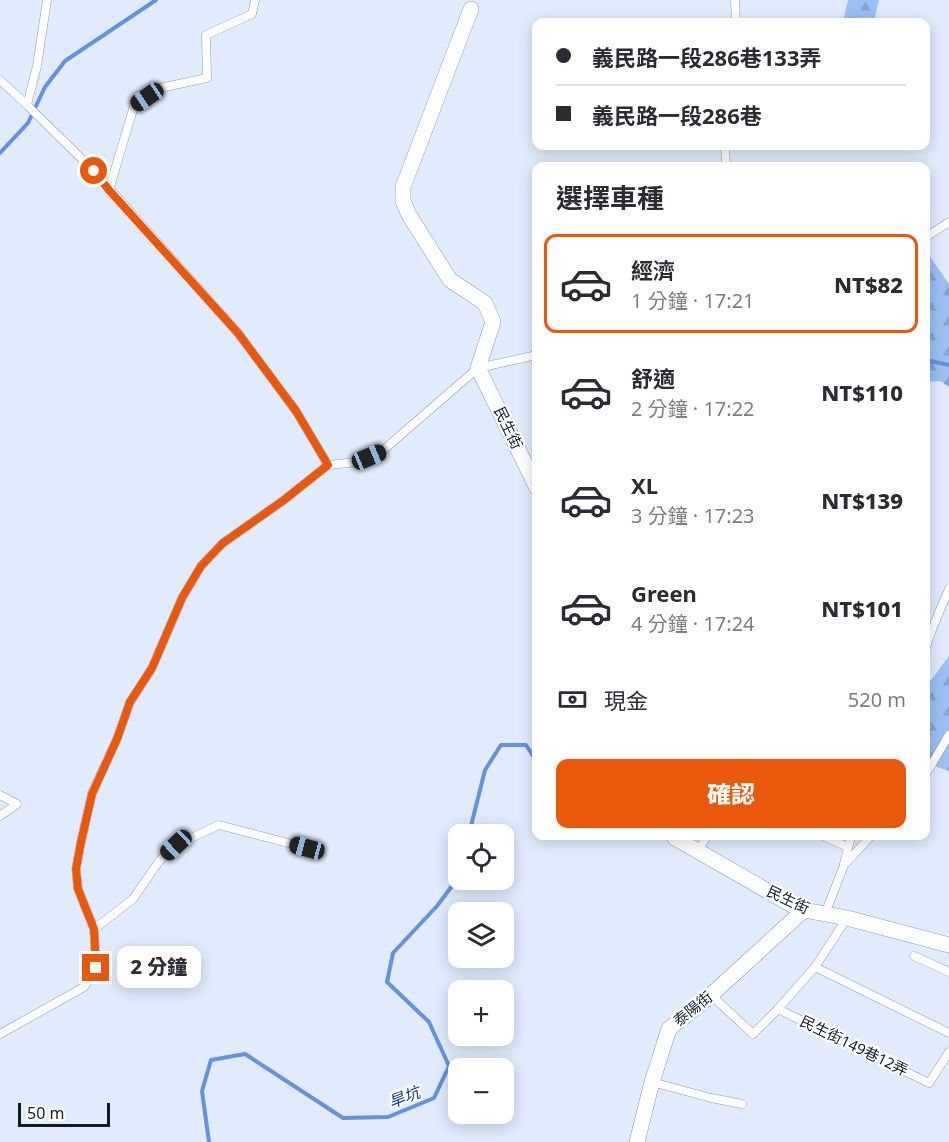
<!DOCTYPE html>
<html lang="zh-TW">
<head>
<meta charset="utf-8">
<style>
  :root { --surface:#fff; --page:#f7f7f7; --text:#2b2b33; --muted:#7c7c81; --line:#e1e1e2; --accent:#ea580c }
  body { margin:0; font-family:"Noto Sans","Noto Sans TC",sans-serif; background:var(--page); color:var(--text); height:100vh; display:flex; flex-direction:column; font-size:22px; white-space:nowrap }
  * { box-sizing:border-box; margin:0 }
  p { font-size:20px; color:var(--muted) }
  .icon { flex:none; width:33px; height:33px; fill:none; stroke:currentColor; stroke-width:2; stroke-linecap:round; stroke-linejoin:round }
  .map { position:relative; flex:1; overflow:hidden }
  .details { position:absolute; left:532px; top:162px; width:398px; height:678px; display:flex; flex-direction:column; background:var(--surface); border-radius:12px; box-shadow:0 3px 15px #0003 }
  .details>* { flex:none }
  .banner { position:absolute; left:532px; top:18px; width:398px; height:132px; border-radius:12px; box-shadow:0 3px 15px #0003; display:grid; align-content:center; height:132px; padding:0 24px; background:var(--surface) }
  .controls { position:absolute; left:448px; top:824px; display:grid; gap:12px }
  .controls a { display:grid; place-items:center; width:66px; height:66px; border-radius:12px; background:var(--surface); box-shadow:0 3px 15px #0003; font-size:30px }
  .scale { position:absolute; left:18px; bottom:15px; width:92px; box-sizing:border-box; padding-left:6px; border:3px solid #131a24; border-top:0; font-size:16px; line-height:21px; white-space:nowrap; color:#131a24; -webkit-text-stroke:4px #fff; paint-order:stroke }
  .end { position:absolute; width:27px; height:27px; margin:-14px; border:8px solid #ea580c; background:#fff; box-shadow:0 0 0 3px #fff }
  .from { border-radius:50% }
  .bubble { position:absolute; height:42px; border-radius:12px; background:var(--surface); box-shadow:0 3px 15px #0003; font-size:20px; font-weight:800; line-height:42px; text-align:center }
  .car { position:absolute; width:18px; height:36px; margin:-18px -9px; border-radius:8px; box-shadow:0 0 4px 2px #0007; background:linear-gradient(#222 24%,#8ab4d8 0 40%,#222 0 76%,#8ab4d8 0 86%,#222 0) }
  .banner b { display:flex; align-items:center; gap:21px; height:57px; font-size:22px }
  .banner b+b { border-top:2px solid var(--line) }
  .banner i { width:15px; height:15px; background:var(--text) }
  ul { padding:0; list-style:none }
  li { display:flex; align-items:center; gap:18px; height:99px; margin:0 12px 9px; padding:0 12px; border:3px solid transparent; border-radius:12px }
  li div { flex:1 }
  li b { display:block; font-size:22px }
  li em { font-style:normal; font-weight:800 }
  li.on { border-color:var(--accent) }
  li>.icon { width:54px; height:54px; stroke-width:1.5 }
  h2 { padding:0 24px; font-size:27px; line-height:72px }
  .pay { display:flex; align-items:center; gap:15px; height:66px; padding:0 24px; font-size:22px }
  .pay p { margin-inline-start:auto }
  .action { display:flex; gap:12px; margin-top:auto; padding:12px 24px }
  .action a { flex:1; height:69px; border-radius:12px; background:var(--accent); color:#fff; font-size:24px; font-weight:800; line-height:69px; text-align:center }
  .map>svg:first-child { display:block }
  .forest { fill:url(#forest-firs) }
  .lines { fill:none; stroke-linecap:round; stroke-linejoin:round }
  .stream { stroke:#6193df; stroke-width:4 }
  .service-casing { stroke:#899bb6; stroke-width:9 }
  .minor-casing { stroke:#899bb6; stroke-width:16 }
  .service { stroke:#fff; stroke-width:8 }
  .minor { stroke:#fff; stroke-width:15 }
  .route { stroke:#ea580c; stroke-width:8 }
  .labels { text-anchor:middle; stroke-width:4.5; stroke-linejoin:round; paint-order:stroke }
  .street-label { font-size:15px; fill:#131a24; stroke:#fff }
  .water-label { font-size:16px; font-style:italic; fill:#0f3d82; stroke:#fff }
</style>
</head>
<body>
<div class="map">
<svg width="949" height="1142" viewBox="0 0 949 1142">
  <defs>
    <pattern id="forest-firs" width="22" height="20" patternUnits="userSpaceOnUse" patternTransform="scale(1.5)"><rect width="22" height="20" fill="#9cbff5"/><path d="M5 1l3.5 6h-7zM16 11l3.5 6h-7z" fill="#86a4d2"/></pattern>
  </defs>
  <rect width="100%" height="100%" fill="#e0ecfd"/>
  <!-- forest -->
  <g class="forest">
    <path d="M 848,0 L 879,0 L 874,22 L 843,22 Z"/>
    <path d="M 926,251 L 949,284 L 949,387 L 940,381 L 926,382 Z"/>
    <path d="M 949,656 L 949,771 L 926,763 L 926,687 Z"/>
  </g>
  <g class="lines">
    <!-- stream -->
    <g class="stream">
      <path d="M 0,153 L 28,123 L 45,87 L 65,61 L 156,0"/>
      <path d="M 926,360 L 949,365"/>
      <path d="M 469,834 L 485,770 L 501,745 L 526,745 L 537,762"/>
      <path d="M 209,1142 L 202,1091 L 211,1060 L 245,1054 L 343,1118 L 388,1117 L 434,1098 L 449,1066 L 429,1022 L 387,982 L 393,953 L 437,906 L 458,878 L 459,873"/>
    </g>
    <!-- service casing -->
    <g class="service-casing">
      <g id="service">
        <path d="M 735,0 L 736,22"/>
        <path d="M 0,80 L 27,105 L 94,171 L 238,333 L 296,411 L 328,465"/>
        <path d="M 27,105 L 37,66 L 47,0"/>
        <path d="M 725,146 L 726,166"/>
        <path d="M 109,190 L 134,106 L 160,88 L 207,78 L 206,35 L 252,14 L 255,0"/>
        <path d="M 926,237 L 949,222"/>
        <path d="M 926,647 C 932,627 941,608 949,589"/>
        <path d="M 926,774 L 949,735"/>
        <path d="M 0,795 L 17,804 L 0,816"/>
        <path d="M 823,836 L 848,847"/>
        <path d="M 698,851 L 707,836"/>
        <path d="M 844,864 L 851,836"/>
        <path d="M 825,914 L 844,865 L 871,836"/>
        <path d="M 94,929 L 133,899 L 160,860 L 176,845 L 219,825 L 307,848"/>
        <path d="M 914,956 L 949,972"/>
        <path d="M 815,967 L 949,1033"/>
        <path d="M 711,995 L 753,1034 L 778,1009 L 815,967 L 847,918"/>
        <path d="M 778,1009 L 929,1083 L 949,1052"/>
        <path d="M 0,1034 L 84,987 L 96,968 L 94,929 L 78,889 L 76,869 L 81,842 L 92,793 L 117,739 L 130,702 L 152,668 L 182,598 L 201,566 L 223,543 L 284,500 L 328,465 L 357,462 L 381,452 L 478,368 L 537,355"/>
        <path d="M 652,1082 L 711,1098 L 742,1104"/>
      </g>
    </g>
    <!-- minor casing -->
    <g class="minor-casing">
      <g id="minor">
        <path d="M 471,9 L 403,187 L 403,201 L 409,215 L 450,280 L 485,303 L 493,322 L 478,368 L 537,488"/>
        <path d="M 674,836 L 675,838 L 792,905 L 804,910 L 847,918 L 949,945"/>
        <path d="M 637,1142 L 652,1082 L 669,1029 L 711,995 L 804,910"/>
      </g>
    </g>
    <!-- service -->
    <use href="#service" class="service"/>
    <!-- minor -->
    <use href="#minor" class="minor"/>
  </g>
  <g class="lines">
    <!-- route -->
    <path class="route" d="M 94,171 L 109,190 L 238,333 L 296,411 L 328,465 L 284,500 L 223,543 L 201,566 L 182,598 L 152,668 L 130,702 L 117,739 L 92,794 L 81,842 L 76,869 L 78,889 L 94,929 L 96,968"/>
  </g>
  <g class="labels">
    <!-- street labels -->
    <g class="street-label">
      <text transform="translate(508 428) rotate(64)" y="5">民生街</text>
      <text transform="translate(788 900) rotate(25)" y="5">民生街</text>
      <text transform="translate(693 1009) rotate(-39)" y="5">泰陽街</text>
      <text transform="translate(854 1046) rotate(26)" y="5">民生街149巷12弄</text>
    </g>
    <!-- water labels -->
    <g class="water-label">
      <text transform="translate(404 1097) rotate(-21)" y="6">旱坑</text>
    </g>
  </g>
</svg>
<div class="controls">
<a><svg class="icon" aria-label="locate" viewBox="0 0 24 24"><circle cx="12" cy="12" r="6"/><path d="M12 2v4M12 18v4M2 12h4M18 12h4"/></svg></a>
<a><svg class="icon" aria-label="layers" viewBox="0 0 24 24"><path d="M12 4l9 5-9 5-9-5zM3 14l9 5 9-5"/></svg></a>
<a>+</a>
<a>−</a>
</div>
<div class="scale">50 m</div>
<i class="end from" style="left:94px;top:171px"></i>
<i class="end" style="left:96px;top:968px"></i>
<div class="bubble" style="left:117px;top:946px;width:84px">2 分鐘</div>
<i class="car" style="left:147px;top:97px;rotate:236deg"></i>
<i class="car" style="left:369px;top:457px;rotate:67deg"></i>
<i class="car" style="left:176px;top:845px;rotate:227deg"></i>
<i class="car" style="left:307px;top:848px;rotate:285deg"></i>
<div class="banner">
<b><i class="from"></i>義民路一段286巷133弄</b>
<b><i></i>義民路一段286巷</b>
</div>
<section class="details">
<h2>選擇車種</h2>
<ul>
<li class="on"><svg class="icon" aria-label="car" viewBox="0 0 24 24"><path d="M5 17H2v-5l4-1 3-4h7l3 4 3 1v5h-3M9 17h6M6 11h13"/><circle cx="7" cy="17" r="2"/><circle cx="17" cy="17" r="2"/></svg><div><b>經濟</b><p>1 分鐘 · 17:21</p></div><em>NT$82</em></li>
<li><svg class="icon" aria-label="car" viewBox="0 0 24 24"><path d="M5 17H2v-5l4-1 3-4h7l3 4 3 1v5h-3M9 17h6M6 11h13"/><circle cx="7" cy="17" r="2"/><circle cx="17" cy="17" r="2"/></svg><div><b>舒適</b><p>2 分鐘 · 17:22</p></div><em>NT$110</em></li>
<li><svg class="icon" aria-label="car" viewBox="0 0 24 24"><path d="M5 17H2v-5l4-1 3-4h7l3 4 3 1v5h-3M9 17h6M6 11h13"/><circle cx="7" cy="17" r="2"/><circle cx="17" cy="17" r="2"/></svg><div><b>XL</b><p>3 分鐘 · 17:23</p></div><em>NT$139</em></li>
<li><svg class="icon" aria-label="car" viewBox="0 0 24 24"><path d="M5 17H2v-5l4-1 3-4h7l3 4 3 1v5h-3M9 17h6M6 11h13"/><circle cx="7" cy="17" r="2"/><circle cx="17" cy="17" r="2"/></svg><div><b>Green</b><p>4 分鐘 · 17:24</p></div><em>NT$101</em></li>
</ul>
<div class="pay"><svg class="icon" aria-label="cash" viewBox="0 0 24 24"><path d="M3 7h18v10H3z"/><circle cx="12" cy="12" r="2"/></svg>現金<p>520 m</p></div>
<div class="action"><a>確認</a></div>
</section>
</div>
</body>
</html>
